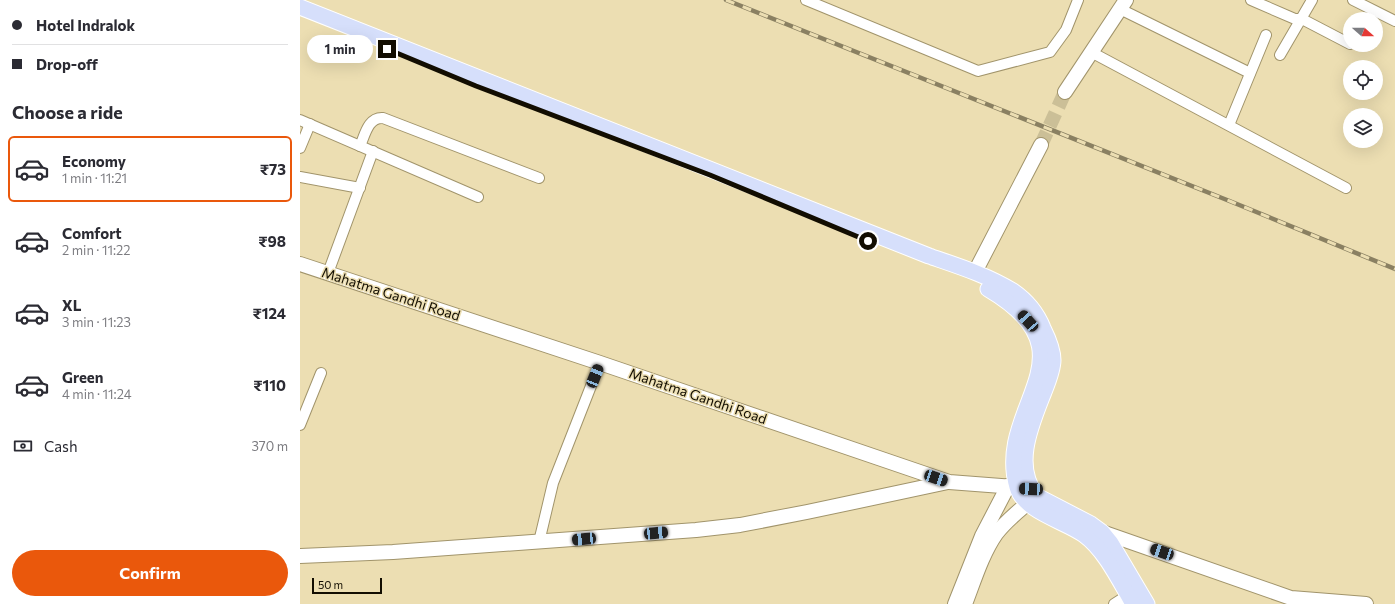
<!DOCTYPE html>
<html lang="en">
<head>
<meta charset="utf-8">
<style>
  :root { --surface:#fff; --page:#f7f7f7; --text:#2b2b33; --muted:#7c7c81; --line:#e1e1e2; --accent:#ea580c }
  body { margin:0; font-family:Commissioner,sans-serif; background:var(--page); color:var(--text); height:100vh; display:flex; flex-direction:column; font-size:15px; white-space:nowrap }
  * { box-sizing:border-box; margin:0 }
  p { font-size:13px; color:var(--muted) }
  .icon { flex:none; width:22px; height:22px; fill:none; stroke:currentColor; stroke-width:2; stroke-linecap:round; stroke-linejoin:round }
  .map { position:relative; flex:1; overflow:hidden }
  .drawer { display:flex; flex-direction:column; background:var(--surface); width:300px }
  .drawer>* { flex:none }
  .top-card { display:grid; align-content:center; height:88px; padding:0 12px; background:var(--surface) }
  .needle { width:26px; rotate:111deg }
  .tools { position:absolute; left:1043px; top:12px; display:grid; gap:8px }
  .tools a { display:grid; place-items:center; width:40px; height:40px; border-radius:50%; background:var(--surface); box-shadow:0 4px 16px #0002; font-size:20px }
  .scale { position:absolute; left:12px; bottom:10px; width:70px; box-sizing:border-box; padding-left:4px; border:2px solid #120d01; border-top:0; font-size:11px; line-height:14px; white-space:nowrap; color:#120d01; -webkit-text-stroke:3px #ecdeb2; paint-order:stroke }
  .end { position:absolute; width:18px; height:18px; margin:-9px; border:5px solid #120d01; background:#fff; box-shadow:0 0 0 2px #fff }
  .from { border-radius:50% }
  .bubble { position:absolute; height:28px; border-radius:14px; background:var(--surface); box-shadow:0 4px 16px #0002; font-size:13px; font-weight:700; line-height:28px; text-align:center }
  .car { position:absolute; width:12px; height:24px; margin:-12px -6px; border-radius:5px; box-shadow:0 0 3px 1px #0007; background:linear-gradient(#222 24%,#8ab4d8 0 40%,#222 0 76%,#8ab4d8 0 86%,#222 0) }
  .top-card b { display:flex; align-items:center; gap:14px; height:38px; font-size:15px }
  .top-card b+b { border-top:1px solid var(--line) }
  .top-card i { width:10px; height:10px; background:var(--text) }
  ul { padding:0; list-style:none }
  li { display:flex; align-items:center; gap:12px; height:66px; margin:0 8px 6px; padding:0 4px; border:2px solid transparent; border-radius:6px }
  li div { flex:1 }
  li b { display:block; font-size:15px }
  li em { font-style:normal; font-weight:700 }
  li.current { border-color:var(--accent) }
  li>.icon { width:36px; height:36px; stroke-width:1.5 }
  h2 { padding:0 12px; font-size:18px; line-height:48px }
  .pay { display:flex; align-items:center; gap:10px; height:44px; padding:0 12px; font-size:15px }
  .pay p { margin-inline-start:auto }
  .primary-button { display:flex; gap:8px; margin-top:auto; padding:8px 12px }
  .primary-button a { flex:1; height:46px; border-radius:24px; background:var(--accent); color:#fff; font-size:16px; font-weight:700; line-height:46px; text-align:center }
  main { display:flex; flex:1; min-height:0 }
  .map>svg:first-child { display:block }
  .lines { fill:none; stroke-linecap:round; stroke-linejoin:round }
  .secondary-tunnel { stroke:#cbbf97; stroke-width:14; stroke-dasharray:14 7; stroke-linecap:butt }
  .street-casing { stroke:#a1946b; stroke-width:12 }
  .secondary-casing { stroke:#a1946b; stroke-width:16 }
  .primary-casing { stroke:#fff; stroke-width:17 }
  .street { stroke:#fff; stroke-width:10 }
  .secondary { stroke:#fff; stroke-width:14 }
  .primary { stroke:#d6dffb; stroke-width:15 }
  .rail-casing { stroke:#8a8062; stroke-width:4.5 }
  .rail { stroke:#ecdeb2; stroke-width:3; stroke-dasharray:9; stroke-linecap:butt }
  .route { stroke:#120d01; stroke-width:5 }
  .labels { text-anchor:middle; stroke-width:3; stroke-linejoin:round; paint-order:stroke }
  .street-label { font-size:14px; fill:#120d01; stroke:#ecdeb2 }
</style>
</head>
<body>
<main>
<section class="drawer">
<div class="top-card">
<b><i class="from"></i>Hotel Indralok</b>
<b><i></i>Drop-off</b>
</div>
<h2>Choose a ride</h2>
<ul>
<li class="current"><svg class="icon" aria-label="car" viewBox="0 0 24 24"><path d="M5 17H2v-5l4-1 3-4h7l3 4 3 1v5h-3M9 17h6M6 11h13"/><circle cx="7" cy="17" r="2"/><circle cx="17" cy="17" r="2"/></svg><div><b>Economy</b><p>1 min · 11:21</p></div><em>₹73</em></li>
<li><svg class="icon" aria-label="car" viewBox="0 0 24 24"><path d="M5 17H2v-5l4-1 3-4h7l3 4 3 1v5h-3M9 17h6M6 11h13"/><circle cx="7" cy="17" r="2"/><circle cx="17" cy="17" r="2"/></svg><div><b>Comfort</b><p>2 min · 11:22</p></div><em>₹98</em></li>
<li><svg class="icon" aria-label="car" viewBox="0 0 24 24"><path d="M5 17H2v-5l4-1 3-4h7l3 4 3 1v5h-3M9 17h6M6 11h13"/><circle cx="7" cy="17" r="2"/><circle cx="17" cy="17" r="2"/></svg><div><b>XL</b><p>3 min · 11:23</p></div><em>₹124</em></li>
<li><svg class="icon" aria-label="car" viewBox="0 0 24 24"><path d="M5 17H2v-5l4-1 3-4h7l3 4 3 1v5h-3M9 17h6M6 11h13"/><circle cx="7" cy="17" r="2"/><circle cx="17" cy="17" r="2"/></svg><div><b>Green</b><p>4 min · 11:24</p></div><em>₹110</em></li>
</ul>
<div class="pay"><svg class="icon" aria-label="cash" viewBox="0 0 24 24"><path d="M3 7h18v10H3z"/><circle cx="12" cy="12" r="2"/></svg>Cash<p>370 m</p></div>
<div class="primary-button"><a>Confirm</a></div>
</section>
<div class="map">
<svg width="1095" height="604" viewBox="0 0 1095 604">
  <rect width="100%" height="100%" fill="#ecdeb2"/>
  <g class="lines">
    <!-- secondary-tunnel -->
    <path class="secondary-tunnel" d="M 741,145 L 765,92"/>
    <!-- street casing -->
    <g class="street-casing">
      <g id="street">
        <path d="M 506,0 L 678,71 L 750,52 L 766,30 L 778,0"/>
        <path d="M 951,0 L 995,19 L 1002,19 L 1050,44"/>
        <path d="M 1053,0 L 1095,21"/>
        <path d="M 820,9 L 950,73"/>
        <path d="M 791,52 L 1046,188"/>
        <path d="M 980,55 L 1012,0"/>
        <path d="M 0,120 L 178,197"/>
        <path d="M 929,125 L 966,35"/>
        <path d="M 60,146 C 65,135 68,117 83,118 L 239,178"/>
        <path d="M 0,148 L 10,124"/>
        <path d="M 0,177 L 60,188"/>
        <path d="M 28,273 L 73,151"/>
        <path d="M 0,425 L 21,373"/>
        <path d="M 239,542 L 253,483 L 300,363"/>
        <path d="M 814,604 L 828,595"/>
      </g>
    </g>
    <!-- secondary casing -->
    <g class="secondary-casing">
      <g id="secondary">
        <path d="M 765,92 L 826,0"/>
        <path d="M 0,264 L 300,363 L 649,482 L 728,488"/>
        <path d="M 675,272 L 741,145"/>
        <path d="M 797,532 L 802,532 L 991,598 L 1066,604"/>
        <path d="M 0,556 L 93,552 L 396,530 L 440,525 L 507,512 L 648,482"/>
        <path d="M 655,604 L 682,536 L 708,486"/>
        <path d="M 665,604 C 674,581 682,554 696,534 C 707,519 723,508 736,496"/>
      </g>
    </g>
    <!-- primary casing -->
    <g class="primary-casing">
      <g id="primary">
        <path d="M 0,7 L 629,256 C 658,266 687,275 713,291 C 726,300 737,313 743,328 C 748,338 753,349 753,360 C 753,370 748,382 744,392 C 732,423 712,466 737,496 L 791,524 L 802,532 L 811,543 L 847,604"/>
        <path d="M 688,289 C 800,355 694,405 717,487 C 724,512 765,521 784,535 C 805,550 820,582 833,604"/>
      </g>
    </g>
    <!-- street -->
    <use href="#street" class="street"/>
    <!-- secondary -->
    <use href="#secondary" class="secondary"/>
    <!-- primary -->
    <use href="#primary" class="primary"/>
    <!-- rail casing -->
    <g class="rail-casing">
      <path id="rail" d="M 426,0 L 932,202 L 1095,269"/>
    </g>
    <!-- rail -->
    <use href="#rail" class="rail"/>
  </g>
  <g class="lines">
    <!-- route -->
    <path class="route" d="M 87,49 L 176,86 L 410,175 L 568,241"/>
  </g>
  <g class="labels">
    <!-- street labels -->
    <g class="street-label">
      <text transform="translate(91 294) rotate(18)" y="5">Mahatma Gandhi Road</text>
      <text transform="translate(398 396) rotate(19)" y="5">Mahatma Gandhi Road</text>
    </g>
  </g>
</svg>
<div class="tools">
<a><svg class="needle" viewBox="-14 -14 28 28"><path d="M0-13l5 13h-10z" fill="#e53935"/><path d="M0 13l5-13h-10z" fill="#7c7c81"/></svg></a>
<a><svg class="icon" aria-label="locate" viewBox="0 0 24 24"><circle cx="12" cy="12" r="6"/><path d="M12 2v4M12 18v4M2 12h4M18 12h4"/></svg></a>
<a><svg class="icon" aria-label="layers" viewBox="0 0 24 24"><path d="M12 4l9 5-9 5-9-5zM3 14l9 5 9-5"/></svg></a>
</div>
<div class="scale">50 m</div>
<i class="end from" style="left:568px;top:241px"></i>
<i class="end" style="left:87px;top:49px"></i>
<div class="bubble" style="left:7px;top:35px;width:66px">1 min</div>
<i class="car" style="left:728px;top:321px;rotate:318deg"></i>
<i class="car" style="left:295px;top:376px;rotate:22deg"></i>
<i class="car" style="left:636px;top:478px;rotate:109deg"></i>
<i class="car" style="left:731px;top:489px;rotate:273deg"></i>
<i class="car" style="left:356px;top:533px;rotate:85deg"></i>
<i class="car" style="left:284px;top:539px;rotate:265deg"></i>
<i class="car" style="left:862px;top:552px;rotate:289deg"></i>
</div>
</main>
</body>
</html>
